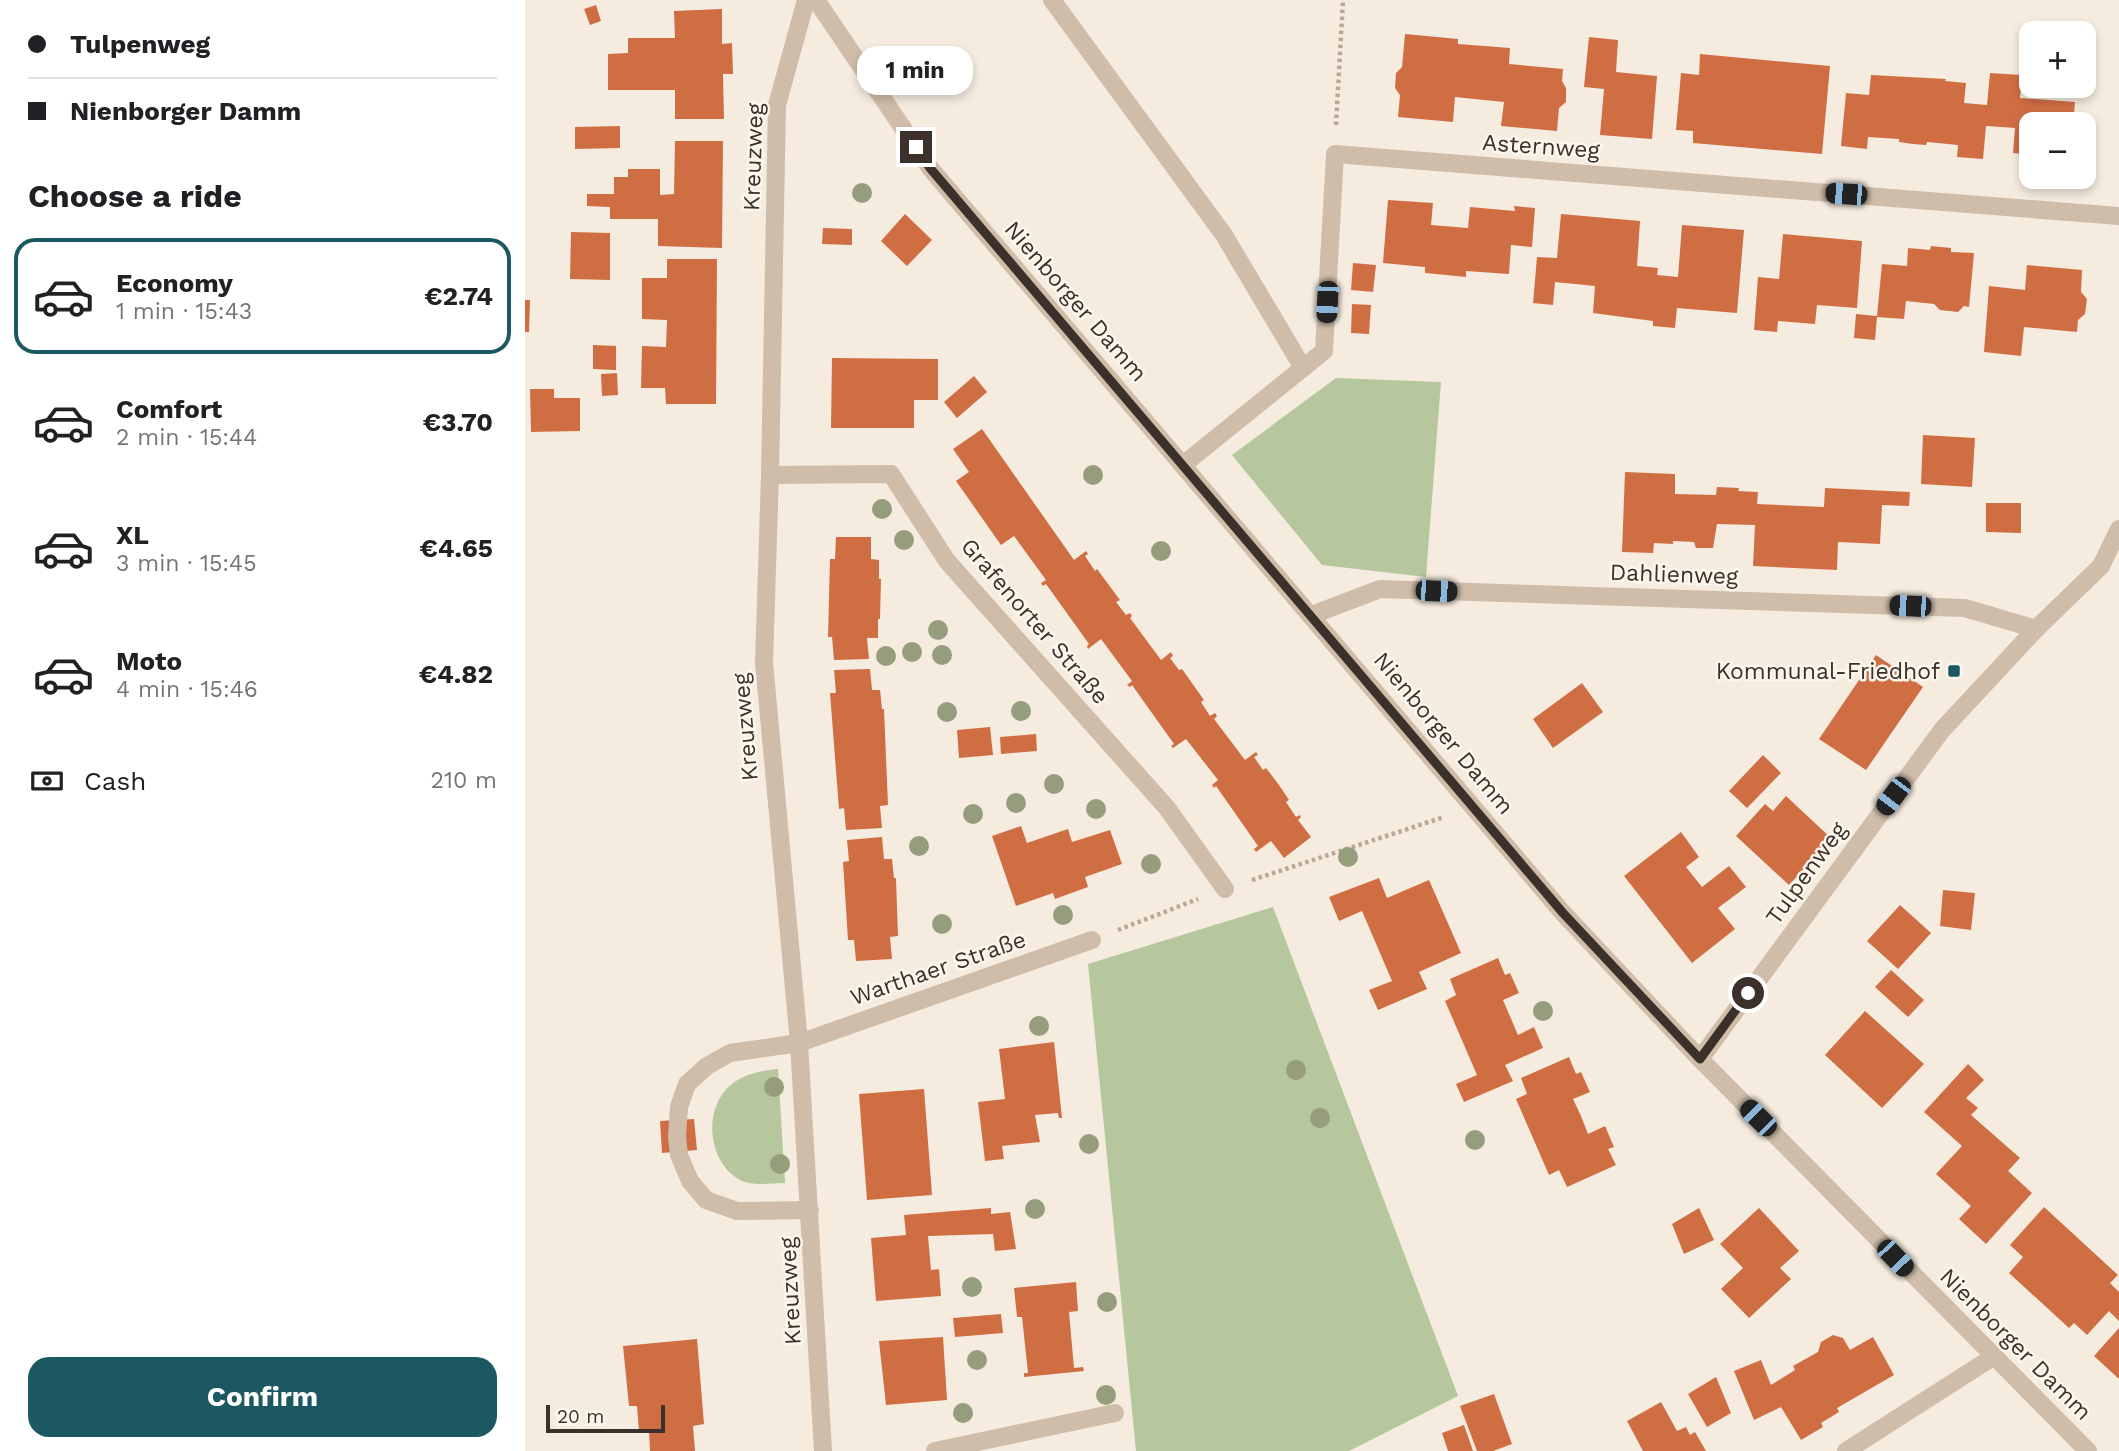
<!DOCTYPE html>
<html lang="en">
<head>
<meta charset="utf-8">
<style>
  :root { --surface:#fff; --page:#f2f2f2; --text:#202124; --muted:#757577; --line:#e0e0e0; --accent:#1b5861 }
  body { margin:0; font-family:"Work Sans",sans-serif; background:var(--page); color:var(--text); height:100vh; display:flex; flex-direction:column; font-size:26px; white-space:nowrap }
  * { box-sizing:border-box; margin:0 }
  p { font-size:23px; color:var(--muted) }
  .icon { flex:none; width:38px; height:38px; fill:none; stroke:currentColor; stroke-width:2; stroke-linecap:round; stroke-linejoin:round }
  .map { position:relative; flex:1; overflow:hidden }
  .sheet { display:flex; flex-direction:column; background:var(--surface); width:525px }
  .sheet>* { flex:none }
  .banner { display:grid; align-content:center; height:154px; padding:0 28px; background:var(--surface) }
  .controls { position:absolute; left:1494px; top:21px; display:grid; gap:14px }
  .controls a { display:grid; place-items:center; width:77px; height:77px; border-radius:14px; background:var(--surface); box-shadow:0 4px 10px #0003; font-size:35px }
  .scale { position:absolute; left:21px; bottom:18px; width:119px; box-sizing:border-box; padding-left:7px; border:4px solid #3c302a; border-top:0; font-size:19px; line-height:24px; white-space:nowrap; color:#3c302a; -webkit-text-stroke:5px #fcf6ec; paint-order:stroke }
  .end { position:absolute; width:32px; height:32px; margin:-16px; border:9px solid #3c302a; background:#fff; box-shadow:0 0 0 4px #fff }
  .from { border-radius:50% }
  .bubble { position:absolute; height:49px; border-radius:21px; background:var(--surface); box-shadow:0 4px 10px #0003; font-size:23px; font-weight:700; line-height:49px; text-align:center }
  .car { position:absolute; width:21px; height:42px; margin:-21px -10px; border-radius:9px; box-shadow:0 0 5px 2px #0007; background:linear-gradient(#222 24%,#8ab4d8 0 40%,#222 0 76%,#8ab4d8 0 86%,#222 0) }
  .banner b { display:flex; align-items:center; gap:24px; height:66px; font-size:26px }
  .banner b+b { border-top:2px solid var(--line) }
  .banner i { width:18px; height:18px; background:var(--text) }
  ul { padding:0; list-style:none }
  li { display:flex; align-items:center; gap:21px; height:116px; margin:0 14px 10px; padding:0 14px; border:4px solid transparent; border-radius:21px }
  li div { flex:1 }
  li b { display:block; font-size:26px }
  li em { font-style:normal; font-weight:700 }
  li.active { border-color:var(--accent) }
  li>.icon { width:63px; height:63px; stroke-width:1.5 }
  h2 { padding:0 28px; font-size:32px; line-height:84px }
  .pay { display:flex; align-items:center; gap:18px; height:77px; padding:0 28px; font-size:26px }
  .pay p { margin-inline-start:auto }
  .cta { display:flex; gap:14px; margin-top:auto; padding:14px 28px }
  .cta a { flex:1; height:80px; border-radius:21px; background:var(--accent); color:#fff; font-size:28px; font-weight:700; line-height:80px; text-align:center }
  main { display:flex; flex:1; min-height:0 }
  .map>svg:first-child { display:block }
  .green { fill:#b6c69d }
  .building { fill:#d06e43 }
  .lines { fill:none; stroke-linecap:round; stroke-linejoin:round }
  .path { stroke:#bba793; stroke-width:4.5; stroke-dasharray:3.5 3.5; stroke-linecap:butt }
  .minor { stroke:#cfbda9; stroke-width:18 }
  .tree { fill:#959d7c }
  .route { stroke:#3c302a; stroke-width:9 }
  .poi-dot { fill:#1b5861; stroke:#fcf6ec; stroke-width:2.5 }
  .labels { text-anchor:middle; stroke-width:5; stroke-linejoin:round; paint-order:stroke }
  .street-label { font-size:23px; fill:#3c302a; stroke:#fcf6ec }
  .poi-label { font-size:23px; fill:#3c302a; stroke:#fcf6ec; text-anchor:end }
</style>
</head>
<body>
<main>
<section class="sheet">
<div class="banner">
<b><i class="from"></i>Tulpenweg</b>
<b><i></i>Nienborger Damm</b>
</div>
<h2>Choose a ride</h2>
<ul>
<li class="active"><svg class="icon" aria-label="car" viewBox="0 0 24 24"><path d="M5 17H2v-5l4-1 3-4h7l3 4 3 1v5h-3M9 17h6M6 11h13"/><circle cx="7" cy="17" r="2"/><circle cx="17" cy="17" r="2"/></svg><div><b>Economy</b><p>1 min · 15:43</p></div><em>€2.74</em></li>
<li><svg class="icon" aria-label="car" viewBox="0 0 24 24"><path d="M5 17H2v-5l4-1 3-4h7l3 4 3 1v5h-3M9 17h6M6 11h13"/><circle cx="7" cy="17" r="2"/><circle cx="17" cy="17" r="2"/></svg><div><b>Comfort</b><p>2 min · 15:44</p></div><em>€3.70</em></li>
<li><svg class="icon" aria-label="car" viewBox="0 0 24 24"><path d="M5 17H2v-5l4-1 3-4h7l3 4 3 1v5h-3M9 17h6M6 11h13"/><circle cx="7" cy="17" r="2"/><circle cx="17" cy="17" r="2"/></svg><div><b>XL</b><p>3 min · 15:45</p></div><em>€4.65</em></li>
<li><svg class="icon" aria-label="car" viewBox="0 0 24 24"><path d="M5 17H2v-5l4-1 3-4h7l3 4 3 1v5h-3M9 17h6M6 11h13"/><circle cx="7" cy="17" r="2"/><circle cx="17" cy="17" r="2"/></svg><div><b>Moto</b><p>4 min · 15:46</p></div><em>€4.82</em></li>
</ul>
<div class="pay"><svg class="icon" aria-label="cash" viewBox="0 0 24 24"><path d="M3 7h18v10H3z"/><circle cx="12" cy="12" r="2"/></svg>Cash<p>210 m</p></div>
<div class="cta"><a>Confirm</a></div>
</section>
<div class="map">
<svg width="1594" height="1451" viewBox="0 0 1594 1451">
  <rect width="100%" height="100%" fill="#f5ecdf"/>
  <!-- green -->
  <g class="green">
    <path d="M 811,378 L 916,382 L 901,577 L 797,565 L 707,455 Z"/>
    <path d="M 748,907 L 933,1396 L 824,1451 L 611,1451 L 563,964 Z"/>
    <path d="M 253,1069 L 260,1183 C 247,1183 229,1186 217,1181 C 182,1164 177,1107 207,1084 C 221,1073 236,1071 253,1069 Z"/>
  </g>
  <!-- building -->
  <g class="building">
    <path d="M 71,5 L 76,21 L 65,25 L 59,9 Z"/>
    <path d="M 197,9 L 197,44 L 207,43 L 208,74 L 198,74 L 199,119 L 150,119 L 150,90 L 83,90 L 83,54 L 103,53 L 103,38 L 150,38 L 149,11 Z"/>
    <path d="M 880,34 L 933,39 L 933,44 L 985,48 L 984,64 L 1038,69 L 1037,81 L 1041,88 L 1041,102 L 1034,108 L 1032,131 L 976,126 L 979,102 L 930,97 L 928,122 L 873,117 L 875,95 L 870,88 L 871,73 L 877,67 Z"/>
    <path d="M 1064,37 L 1093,40 L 1091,72 L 1132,76 L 1127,139 L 1075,135 L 1079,89 L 1059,87 Z"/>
    <path d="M 1175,54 L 1305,66 L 1297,154 L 1168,143 L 1168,131 L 1151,130 L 1156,73 L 1174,75 Z"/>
    <path d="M 1465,73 L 1497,75 L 1495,98 L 1550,102 L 1548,124 L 1507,124 L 1507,155 L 1488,153 L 1490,128 L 1461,126 L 1458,159 L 1432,157 L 1433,145 L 1402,142 L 1401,145 L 1388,144 L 1374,142 L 1374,139 L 1343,137 L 1342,149 L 1316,146 L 1321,93 L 1344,95 L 1346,75 L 1421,79 L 1420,81 L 1441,83 L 1439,103 L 1462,105 Z"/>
    <path d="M 95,126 L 95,148 L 50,149 L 50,127 Z"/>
    <path d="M 150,141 L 198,141 L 197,248 L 133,246 L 133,219 L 85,219 L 85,207 L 62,206 L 62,194 L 89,194 L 89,177 L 103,177 L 103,169 L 135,169 L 135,195 L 149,194 Z"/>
    <path d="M 863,200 L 908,203 L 906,225 L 943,228 L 945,207 L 990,211 L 989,206 L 1010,208 L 1007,247 L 986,245 L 984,274 L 941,271 L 941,277 L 921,275 L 900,273 L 900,267 L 858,263 Z"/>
    <path d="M 380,214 L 407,240 L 382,266 L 356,241 Z"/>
    <path d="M 1036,214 L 1115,221 L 1112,266 L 1133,268 L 1132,275 L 1153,277 L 1157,225 L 1219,230 L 1212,313 L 1152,308 L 1150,328 L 1128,326 L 1128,321 L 1068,313 L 1070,286 L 1030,282 L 1028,305 L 1008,303 L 1012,257 L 1032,258 Z"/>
    <path d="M 298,228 L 327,229 L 327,245 L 297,244 Z"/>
    <path d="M 46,232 L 85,233 L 85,280 L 45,279 Z"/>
    <path d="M 1258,234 L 1337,241 L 1332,308 L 1292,305 L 1290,324 L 1253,321 L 1252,332 L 1229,330 L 1233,277 L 1254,279 Z"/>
    <path d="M 1406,246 L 1426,248 L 1426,252 L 1449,253 L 1444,307 L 1439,306 L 1433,312 L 1415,310 L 1409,304 L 1381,301 L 1379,319 L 1352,317 L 1350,340 L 1329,338 L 1331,314 L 1352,316 L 1357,264 L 1382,266 L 1383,248 L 1405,250 Z"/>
    <path d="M 142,259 L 192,259 L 191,404 L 141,404 L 140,388 L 116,388 L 117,346 L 141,347 L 142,320 L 117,319 L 117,278 L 142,278 Z"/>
    <path d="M 828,263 L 851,265 L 848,292 L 826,290 Z"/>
    <path d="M 1502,265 L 1557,270 L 1556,292 L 1562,299 L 1560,314 L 1553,320 L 1552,332 L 1499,327 L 1496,356 L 1459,352 L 1464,286 L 1500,290 Z"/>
    <path d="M 0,300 L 5,300 L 4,332 L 0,332 Z"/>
    <path d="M 827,304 L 846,305 L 844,334 L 826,333 Z"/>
    <path d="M 68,345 L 91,346 L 91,370 L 68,369 Z"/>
    <path d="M 307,358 L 413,359 L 413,400 L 389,400 L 389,428 L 306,428 Z"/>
    <path d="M 92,373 L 93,395 L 77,396 L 76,374 Z"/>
    <path d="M 449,376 L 462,392 L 432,418 L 419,402 Z"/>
    <path d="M 5,389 L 29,389 L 29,398 L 55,398 L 55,431 L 6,432 Z"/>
    <path d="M 457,429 L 549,560 L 561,551 L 563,554 L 560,556 L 570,571 L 572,569 L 595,600 L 591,602 L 601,615 L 605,613 L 607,616 L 605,618 L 636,660 L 646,652 L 648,656 L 645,658 L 654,670 L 657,669 L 679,700 L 676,702 L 685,716 L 690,713 L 692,716 L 689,719 L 720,760 L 731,752 L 733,755 L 729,757 L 738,770 L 741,768 L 754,785 L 764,800 L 761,802 L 771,817 L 775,815 L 776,817 L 773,820 L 786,837 L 759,858 L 746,841 L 731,852 L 729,849 L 733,846 L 691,786 L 689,788 L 687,785 L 693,780 L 661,739 L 648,748 L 646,746 L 649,744 L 607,685 L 605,687 L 602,685 L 607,681 L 576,639 L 563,649 L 562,646 L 564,644 L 521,584 L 518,586 L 516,583 L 521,580 L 489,536 L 476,545 L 431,481 L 444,472 L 428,449 Z"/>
    <path d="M 1398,435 L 1450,438 L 1447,487 L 1396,484 Z"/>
    <path d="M 1100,472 L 1150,474 L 1150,494 L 1191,495 L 1192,487 L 1214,488 L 1213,491 L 1233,492 L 1232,504 L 1299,507 L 1300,488 L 1385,492 L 1384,506 L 1357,505 L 1355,544 L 1313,542 L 1312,570 L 1228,566 L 1230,525 L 1192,524 L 1188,548 L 1171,548 L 1169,542 L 1148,541 L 1148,544 L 1129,543 L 1128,553 L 1097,552 Z"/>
    <path d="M 1461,503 L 1496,503 L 1496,533 L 1461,532 Z"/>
    <path d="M 311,537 L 346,537 L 346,559 L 354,560 L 354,579 L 356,579 L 355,619 L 353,619 L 353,638 L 342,638 L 344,659 L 309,660 L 307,637 L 303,637 L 305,559 L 310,559 Z"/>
    <path d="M 1351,655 L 1398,687 L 1341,770 L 1294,739 Z"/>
    <path d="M 345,669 L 347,690 L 355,690 L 357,709 L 359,709 L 363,805 L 355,806 L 357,828 L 321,830 L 319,808 L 314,809 L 305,693 L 311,693 L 309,670 Z"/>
    <path d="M 1057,683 L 1078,712 L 1028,748 L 1008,719 Z"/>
    <path d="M 465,727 L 468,755 L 434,758 L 432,730 Z"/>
    <path d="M 511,734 L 512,751 L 476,754 L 475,737 Z"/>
    <path d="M 1238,755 L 1256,773 L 1222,808 L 1204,791 Z"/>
    <path d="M 1261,796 L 1307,839 L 1264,885 L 1211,836 L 1240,804 L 1248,811 Z"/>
    <path d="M 496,826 L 502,843 L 543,829 L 547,842 L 585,830 L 597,864 L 560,877 L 563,887 L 530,899 L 528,893 L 491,906 L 467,836 Z"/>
    <path d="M 1156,832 L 1174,857 L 1161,867 L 1177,887 L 1204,866 L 1221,887 L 1193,908 L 1210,929 L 1167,963 L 1099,876 Z"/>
    <path d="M 357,837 L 359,859 L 367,859 L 369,878 L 371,878 L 373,936 L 365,937 L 367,959 L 331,961 L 329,940 L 323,940 L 318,862 L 324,861 L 322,840 Z"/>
    <path d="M 854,878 L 862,898 L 904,880 L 936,953 L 894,972 L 902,989 L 853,1010 L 844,990 L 867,981 L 837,911 L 814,921 L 804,897 Z"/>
    <path d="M 1418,890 L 1450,893 L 1446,930 L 1415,926 Z"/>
    <path d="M 1375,905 L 1406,933 L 1373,969 L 1342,941 Z"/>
    <path d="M 973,958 L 980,975 L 985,973 L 994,993 L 978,1000 L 993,1035 L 1009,1027 L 1018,1048 L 980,1065 L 988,1081 L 939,1102 L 931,1084 L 952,1075 L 920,1001 L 931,995 L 925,979 Z"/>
    <path d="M 1366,970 L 1399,1000 L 1383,1017 L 1350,987 Z"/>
    <path d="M 1340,1011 L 1399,1064 L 1357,1108 L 1300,1055 Z"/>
    <path d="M 529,1042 L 537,1118 L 534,1118 L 533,1113 L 510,1115 L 515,1142 L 477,1146 L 479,1159 L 460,1161 L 453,1102 L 480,1099 L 474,1049 Z"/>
    <path d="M 1044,1057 L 1051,1074 L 1056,1072 L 1065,1092 L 1048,1099 L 1056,1116 L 1063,1134 L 1080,1126 L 1089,1147 L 1083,1149 L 1091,1165 L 1042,1187 L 1034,1170 L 1024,1175 L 991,1099 L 1002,1094 L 996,1078 Z"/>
    <path d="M 1443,1064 L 1459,1080 L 1441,1098 L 1453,1108 L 1446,1115 L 1495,1158 L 1483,1171 L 1507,1193 L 1461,1244 L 1434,1219 L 1446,1206 L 1411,1174 L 1437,1146 L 1399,1112 Z"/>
    <path d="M 399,1089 L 407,1195 L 342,1200 L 334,1094 Z"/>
    <path d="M 169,1119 L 172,1150 L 137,1153 L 135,1121 Z"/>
    <path d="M 1519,1207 L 1593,1275 L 1585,1283 L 1594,1292 L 1594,1321 L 1584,1311 L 1562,1335 L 1549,1323 L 1544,1328 L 1484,1273 L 1498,1257 L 1485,1245 Z"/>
    <path d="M 466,1208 L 466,1214 L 485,1212 L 491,1249 L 470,1251 L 468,1234 L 403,1236 L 406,1270 L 414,1269 L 416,1296 L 351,1301 L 346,1238 L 381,1235 L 379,1215 Z"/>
    <path d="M 1174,1208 L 1189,1240 L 1159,1254 L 1147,1224 Z"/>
    <path d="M 1234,1208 L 1274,1251 L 1255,1268 L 1266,1279 L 1224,1318 L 1196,1289 L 1218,1268 L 1195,1244 Z"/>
    <path d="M 551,1282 L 553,1311 L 544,1312 L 549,1368 L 558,1367 L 559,1371 L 499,1377 L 499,1373 L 503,1373 L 497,1317 L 492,1317 L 489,1288 Z"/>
    <path d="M 476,1314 L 478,1333 L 430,1337 L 428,1318 Z"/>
    <path d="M 1594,1328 L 1594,1379 L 1569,1356 Z"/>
    <path d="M 1308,1335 L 1318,1338 L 1325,1350 L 1348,1337 L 1369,1375 L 1312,1408 L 1314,1412 L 1296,1423 L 1298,1427 L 1276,1440 L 1256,1407 L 1229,1420 L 1209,1371 L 1236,1360 L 1246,1385 L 1270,1370 L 1268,1366 L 1293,1352 L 1296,1342 Z"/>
    <path d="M 418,1337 L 422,1400 L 361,1405 L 354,1341 Z"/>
    <path d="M 172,1339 L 179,1424 L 168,1426 L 170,1451 L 125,1451 L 124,1430 L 114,1431 L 112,1406 L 104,1406 L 98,1346 Z"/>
    <path d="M 1191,1377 L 1206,1413 L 1182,1427 L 1163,1394 Z"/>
    <path d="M 969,1394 L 987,1444 L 968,1451 L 952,1451 L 935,1406 Z"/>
    <path d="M 1136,1402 L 1152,1431 L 1161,1427 L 1165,1435 L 1170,1432 L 1181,1451 L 1118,1451 L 1102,1421 Z"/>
    <path d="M 939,1425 L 948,1451 L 923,1451 L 917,1433 Z"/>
  </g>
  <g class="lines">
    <!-- path -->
    <g class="path">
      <path d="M 811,125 L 818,0"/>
      <path d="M 727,880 L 919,817"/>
      <path d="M 593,930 L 673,899"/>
    </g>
    <!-- minor -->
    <g class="minor">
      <path d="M 281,0 L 252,105 L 245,475 L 239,662 L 274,1043 L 298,1451"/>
      <path d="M 291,0 L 405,168 L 1038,913 L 1175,1059 L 1563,1451"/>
      <path d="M 527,0 L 699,235 L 778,368"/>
      <path d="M 659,464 L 799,351 L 810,154 L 1594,216"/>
      <path d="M 245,475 L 366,474 L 422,561 L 642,808 L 700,889"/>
      <path d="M 787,615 L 855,589 L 1440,608 L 1511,629"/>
      <path d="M 1175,1059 L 1417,730 L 1511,629 L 1576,566 L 1594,529"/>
      <path d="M 285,1210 L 212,1211 L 181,1200 L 165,1181 L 154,1155 L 152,1136 L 154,1107 L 162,1084 L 182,1066 L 205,1053 L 274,1043 L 567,940"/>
      <path d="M 410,1451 L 590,1413"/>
      <path d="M 1321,1451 L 1468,1357"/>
    </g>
  </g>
  <!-- trees -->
  <g class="tree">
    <circle cx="337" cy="193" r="10"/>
    <circle cx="568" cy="475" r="10"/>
    <circle cx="357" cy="509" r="10"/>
    <circle cx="379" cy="540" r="10"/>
    <circle cx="636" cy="551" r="10"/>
    <circle cx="413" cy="630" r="10"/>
    <circle cx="387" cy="652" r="10"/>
    <circle cx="417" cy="655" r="10"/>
    <circle cx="361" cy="656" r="10"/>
    <circle cx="496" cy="711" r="10"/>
    <circle cx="422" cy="712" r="10"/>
    <circle cx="529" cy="784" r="10"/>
    <circle cx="491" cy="803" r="10"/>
    <circle cx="571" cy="809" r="10"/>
    <circle cx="448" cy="814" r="10"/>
    <circle cx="394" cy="846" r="10"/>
    <circle cx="823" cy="857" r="10"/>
    <circle cx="626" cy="864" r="10"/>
    <circle cx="538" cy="915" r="10"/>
    <circle cx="417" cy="924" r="10"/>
    <circle cx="1018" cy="1011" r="10"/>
    <circle cx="514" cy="1026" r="10"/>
    <circle cx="771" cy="1070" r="10"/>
    <circle cx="249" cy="1087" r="10"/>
    <circle cx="795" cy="1118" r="10"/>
    <circle cx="950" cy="1140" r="10"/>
    <circle cx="564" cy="1144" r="10"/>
    <circle cx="255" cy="1164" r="10"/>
    <circle cx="510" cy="1209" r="10"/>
    <circle cx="447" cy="1287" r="10"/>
    <circle cx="582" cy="1302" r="10"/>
    <circle cx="452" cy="1360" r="10"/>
    <circle cx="581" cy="1395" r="10"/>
    <circle cx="438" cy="1413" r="10"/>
  </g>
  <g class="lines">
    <!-- route -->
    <path class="route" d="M 391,147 L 405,168 L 1038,913 L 1175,1059 L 1223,993"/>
  </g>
  <!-- markers -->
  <rect class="poi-dot" x="1422" y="664" width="14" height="14" rx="3.5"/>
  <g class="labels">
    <!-- street labels -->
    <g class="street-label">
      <text transform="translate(1016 146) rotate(4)" y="8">Asternweg</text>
      <text transform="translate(228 157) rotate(-88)" y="8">Kreuzweg</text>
      <text transform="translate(551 301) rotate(49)" y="8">Nienborger Damm</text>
      <text transform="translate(1149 574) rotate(2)" y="8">Dahlienweg</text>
      <text transform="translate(510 621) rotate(49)" y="8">Grafenorter Straße</text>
      <text transform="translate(220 727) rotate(-95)" y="8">Kreuzweg</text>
      <text transform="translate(919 733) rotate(50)" y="8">Nienborger Damm</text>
      <text transform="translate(1281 873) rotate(-54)" y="8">Tulpenweg</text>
      <text transform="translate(413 968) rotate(-19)" y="8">Warthaer Straße</text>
      <text transform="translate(265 1291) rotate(-93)" y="8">Kreuzweg</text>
      <text transform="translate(1491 1344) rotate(45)" y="8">Nienborger Damm</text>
    </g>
    <!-- poi labels -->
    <g class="poi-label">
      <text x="1415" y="679">Kommunal-Friedhof</text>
    </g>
  </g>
</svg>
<div class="controls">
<a>+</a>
<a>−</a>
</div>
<div class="scale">20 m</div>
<i class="end from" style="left:1223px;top:993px"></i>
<i class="end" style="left:391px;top:147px"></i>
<div class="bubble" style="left:332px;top:46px;width:116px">1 min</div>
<i class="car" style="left:1321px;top:194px;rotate:274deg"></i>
<i class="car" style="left:802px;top:302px;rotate:183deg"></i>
<i class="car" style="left:911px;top:591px;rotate:92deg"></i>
<i class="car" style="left:1385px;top:606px;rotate:272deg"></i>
<i class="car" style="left:1368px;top:796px;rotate:217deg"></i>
<i class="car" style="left:1233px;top:1118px;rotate:315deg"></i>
<i class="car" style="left:1370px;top:1258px;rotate:136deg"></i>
</div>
</main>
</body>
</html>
